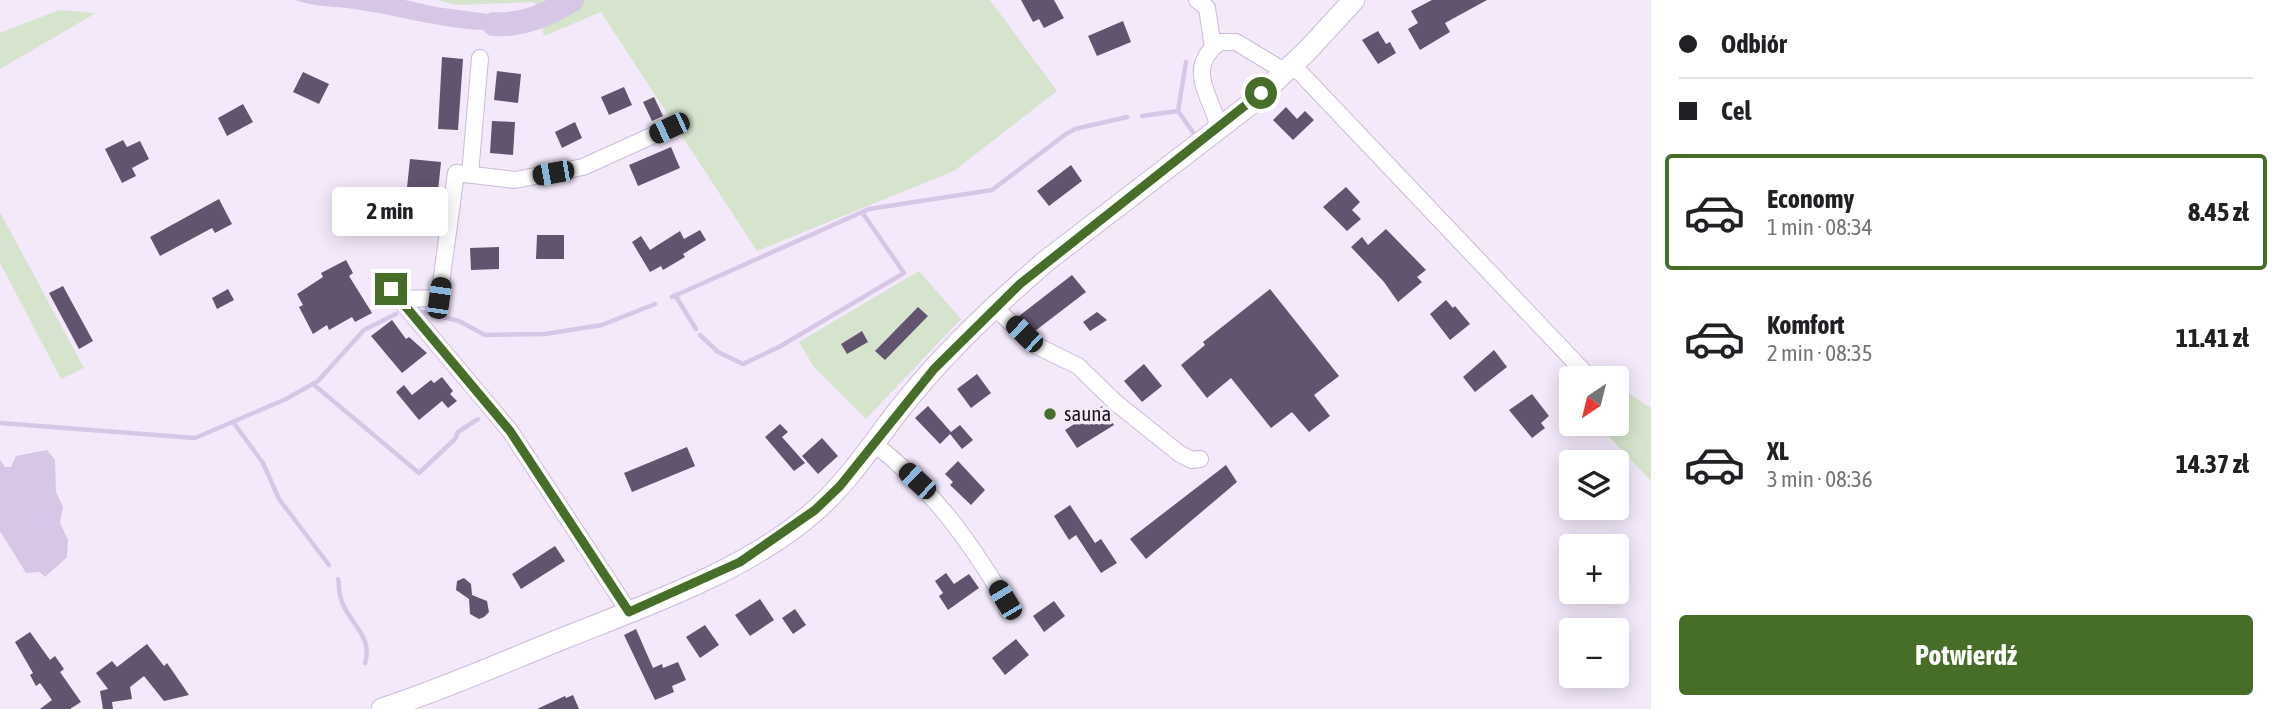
<!DOCTYPE html>
<html lang="pl">
<head>
<meta charset="utf-8">
<style>
  :root { --surface:#fff; --page:#f6f6f6; --text:#202124; --muted:#757577; --line:#e0e0e0; --accent:#476e28 }
  body { margin:0; font-family:"Asap Condensed",sans-serif; background:var(--page); color:var(--text); height:100vh; display:flex; flex-direction:column; font-size:26px; white-space:nowrap }
  * { box-sizing:border-box; margin:0 }
  p { font-size:23px; color:var(--muted) }
  .icon { flex:none; width:38px; height:38px; fill:none; stroke:currentColor; stroke-width:2; stroke-linecap:round; stroke-linejoin:round }
  .map { position:relative; flex:1; overflow:hidden }
  .sheet { display:flex; flex-direction:column; background:var(--surface); width:630px }
  .sheet>* { flex:none }
  .banner { display:grid; align-content:center; height:154px; padding:0 28px; background:var(--surface) }
  .needle { width:46px; rotate:215deg }
  .buttons { position:absolute; left:1559px; top:366px; display:grid; gap:14px }
  .buttons a { display:grid; place-items:center; width:70px; height:70px; border-radius:7px; background:var(--surface); box-shadow:0 4px 18px #0003; font-size:35px }
  .end { position:absolute; width:32px; height:32px; margin:-16px; border:9px solid #476e28; background:#fff; box-shadow:0 0 0 4px #fff }
  .from { border-radius:50% }
  .bubble { position:absolute; height:49px; border-radius:7px; background:var(--surface); box-shadow:0 4px 18px #0003; font-size:23px; font-weight:700; line-height:49px; text-align:center }
  .car { position:absolute; width:21px; height:42px; margin:-21px -10px; border-radius:9px; box-shadow:0 0 5px 2px #0007; background:linear-gradient(#222 24%,#8ab4d8 0 40%,#222 0 76%,#8ab4d8 0 86%,#222 0) }
  .banner b { display:flex; align-items:center; gap:24px; height:66px; font-size:26px }
  .banner b+b { border-top:2px solid var(--line) }
  .banner i { width:18px; height:18px; background:var(--text) }
  ul { padding:0; list-style:none }
  li { display:flex; align-items:center; gap:21px; height:116px; margin:0 14px 10px; padding:0 14px; border:4px solid transparent; border-radius:7px }
  li div { flex:1 }
  li b { display:block; font-size:26px }
  li em { font-style:normal; font-weight:700 }
  li.selected { border-color:var(--accent) }
  li>.icon { width:63px; height:63px; stroke-width:1.5 }
  .button { display:flex; gap:14px; margin-top:auto; padding:14px 28px }
  .button a { flex:1; height:80px; border-radius:7px; background:var(--accent); color:#fff; font-size:28px; font-weight:700; line-height:80px; text-align:center }
  main { display:flex; flex:1; min-height:0 }
  .map>svg:first-child { display:block }
  .green { fill:#d6e4cd }
  .water { fill:#d8c6e6 }
  .lines { fill:none; stroke-linecap:round; stroke-linejoin:round }
  .stream { stroke:#d8c6e6; stroke-width:4.5 }
  .river { stroke:#d8c6e6; stroke-width:24 }
  .building { fill:#62546e }
  .street-casing { stroke:#cbbbd8; stroke-width:18 }
  .secondary-casing { stroke:#cbbbd8; stroke-width:23 }
  .street { stroke:#fff; stroke-width:16 }
  .secondary { stroke:#fff; stroke-width:21 }
  .route { stroke:#476e28; stroke-width:9 }
  .poi-dot { fill:#476e28; stroke:#f3e9fb; stroke-width:2.5 }
  .labels { text-anchor:middle; stroke-width:7; stroke-linejoin:round; paint-order:stroke }
  .poi-label { font-size:21px; fill:#1b1520; stroke:#f3e9fb; text-anchor:start }
</style>
</head>
<body>
<main>
<div class="map">
<svg width="1651" height="709" viewBox="0 0 1651 709">
  <rect width="100%" height="100%" fill="#f3e9fb"/>
  <!-- green -->
  <g class="green">
    <path d="M 437,0 L 990,0 L 1057,91 L 954,171 L 757,251 L 601,12 L 544,36 L 535,2 L 457,5 Z"/>
    <path d="M 59,10 L 96,13 L 0,69 L 0,33 Z"/>
    <path d="M 0,212 L 84,368 L 61,379 L 0,263 Z"/>
    <path d="M 919,271 L 961,319 L 866,419 L 813,366 L 799,342 Z"/>
    <path d="M 1617,386 L 1651,408 L 1651,481 L 1597,424 L 1617,424 Z"/>
  </g>
  <!-- water -->
  <g class="water">
    <path d="M 295,0 L 405,0 L 436,7 L 496,15 L 524,14 L 526,27 C 468,38 411,17 354,9 C 334,6 314,7 295,0 Z"/>
    <path d="M 47,450 L 55,460 L 56,492 L 63,507 L 60,523 L 68,540 L 67,557 L 45,577 L 40,572 L 26,573 L 0,531 L 0,460 L 5,467 L 11,467 L 16,456 Z"/>
  </g>
  <g class="lines">
    <!-- stream -->
    <g class="stream">
      <path d="M 1178,111 L 1195,135"/>
      <path d="M 1142,116 L 1178,111 L 1186,62"/>
      <path d="M 675,295 L 696,329"/>
      <path d="M 672,297 L 869,209 L 992,190 L 1066,134 L 1075,129 L 1127,117"/>
      <path d="M 419,311 L 459,321 L 485,335 L 545,334 L 602,325 L 655,304"/>
      <path d="M 700,335 L 718,352 L 743,364 L 779,347 L 904,273 L 862,212"/>
      <path d="M 313,384 L 419,473 L 455,439 L 458,432 L 478,419"/>
      <path d="M 233,422 L 263,463 L 279,499 L 329,565"/>
      <path d="M 0,423 L 195,438 L 286,399 L 318,381 L 364,330 L 396,314"/>
      <path d="M 338,579 C 340,585 338,589 340,595 C 345,621 374,634 365,663"/>
    </g>
    <!-- river -->
    <path class="river" d="M 494,24 C 523,26 549,14 572,0"/>
  </g>
  <!-- building -->
  <g class="building">
    <path d="M 1021,0 L 1054,0 L 1064,18 L 1044,28 L 1039,19 L 1033,22 Z"/>
    <path d="M 1432,0 L 1487,0 L 1445,23 L 1450,32 L 1420,50 L 1408,29 L 1418,23 L 1411,11 Z"/>
    <path d="M 1123,21 L 1131,42 L 1097,56 L 1088,36 Z"/>
    <path d="M 1378,31 L 1386,44 L 1390,42 L 1396,53 L 1378,64 L 1362,40 Z"/>
    <path d="M 442,57 L 463,59 L 458,130 L 438,129 Z"/>
    <path d="M 497,71 L 521,74 L 518,103 L 494,100 Z"/>
    <path d="M 303,72 L 329,84 L 319,104 L 293,92 Z"/>
    <path d="M 624,87 L 632,105 L 609,115 L 601,97 Z"/>
    <path d="M 654,97 L 663,116 L 652,121 L 643,102 Z"/>
    <path d="M 243,104 L 253,122 L 227,136 L 218,118 Z"/>
    <path d="M 1286,107 L 1297,119 L 1305,111 L 1314,120 L 1293,140 L 1273,120 Z"/>
    <path d="M 492,121 L 515,122 L 513,155 L 490,153 Z"/>
    <path d="M 575,122 L 582,138 L 562,148 L 555,132 Z"/>
    <path d="M 123,140 L 127,147 L 140,141 L 149,159 L 132,168 L 136,176 L 122,183 L 105,149 Z"/>
    <path d="M 671,147 L 680,168 L 638,186 L 629,165 Z"/>
    <path d="M 410,159 L 441,162 L 437,201 L 433,200 L 433,205 L 428,204 L 426,217 L 393,214 L 394,196 L 406,197 Z"/>
    <path d="M 1071,165 L 1082,181 L 1049,206 L 1037,191 Z"/>
    <path d="M 1346,187 L 1360,202 L 1352,210 L 1361,219 L 1347,231 L 1323,207 Z"/>
    <path d="M 219,199 L 232,224 L 215,233 L 212,228 L 160,256 L 150,237 Z"/>
    <path d="M 1386,229 L 1426,270 L 1417,277 L 1422,282 L 1398,302 L 1384,282 L 1351,247 L 1362,237 L 1368,245 Z"/>
    <path d="M 700,230 L 706,240 L 683,254 L 685,257 L 663,270 L 661,266 L 650,272 L 632,242 L 641,236 L 650,250 L 680,231 L 684,239 Z"/>
    <path d="M 537,235 L 564,235 L 564,259 L 536,259 Z"/>
    <path d="M 499,247 L 499,269 L 471,270 L 470,248 Z"/>
    <path d="M 346,260 L 353,273 L 349,276 L 372,313 L 355,322 L 352,317 L 329,330 L 327,325 L 313,334 L 299,307 L 303,305 L 297,294 L 323,277 L 321,273 Z"/>
    <path d="M 1072,275 L 1086,292 L 1035,331 L 1019,316 Z"/>
    <path d="M 63,286 L 93,341 L 79,349 L 49,293 Z"/>
    <path d="M 228,289 L 234,300 L 217,309 L 212,298 Z"/>
    <path d="M 1270,289 L 1339,376 L 1314,395 L 1330,416 L 1309,432 L 1292,412 L 1271,428 L 1231,378 L 1207,398 L 1181,365 L 1205,345 L 1203,342 Z"/>
    <path d="M 1446,300 L 1453,308 L 1455,306 L 1470,324 L 1450,340 L 1430,314 Z"/>
    <path d="M 918,307 L 928,316 L 885,360 L 875,351 Z"/>
    <path d="M 1097,312 L 1107,320 L 1090,331 L 1083,322 Z"/>
    <path d="M 392,320 L 406,339 L 409,337 L 427,353 L 402,373 L 371,336 Z"/>
    <path d="M 862,331 L 868,342 L 847,354 L 841,344 Z"/>
    <path d="M 1494,350 L 1507,367 L 1475,392 L 1463,377 Z"/>
    <path d="M 1144,364 L 1162,386 L 1142,402 L 1124,381 Z"/>
    <path d="M 977,374 L 991,393 L 971,408 L 957,389 Z"/>
    <path d="M 442,377 L 453,391 L 450,394 L 457,401 L 448,408 L 442,401 L 419,420 L 396,392 L 404,385 L 412,395 L 431,380 L 434,383 Z"/>
    <path d="M 1532,394 L 1549,416 L 1541,423 L 1545,428 L 1532,438 L 1509,410 Z"/>
    <path d="M 928,406 L 951,432 L 960,425 L 973,440 L 962,449 L 950,434 L 940,444 L 915,418 Z"/>
    <path d="M 1102,406 L 1114,425 L 1077,448 L 1065,430 Z"/>
    <path d="M 780,424 L 788,432 L 782,437 L 805,463 L 794,471 L 765,437 Z"/>
    <path d="M 822,438 L 838,456 L 818,474 L 802,456 Z"/>
    <path d="M 687,447 L 695,466 L 632,492 L 624,473 Z"/>
    <path d="M 958,461 L 985,490 L 971,505 L 950,485 L 953,482 L 945,474 Z"/>
    <path d="M 1226,465 L 1237,482 L 1146,559 L 1130,539 Z"/>
    <path d="M 1070,505 L 1095,543 L 1101,539 L 1117,563 L 1101,573 L 1076,535 L 1069,540 L 1054,516 Z"/>
    <path d="M 555,546 L 565,561 L 521,589 L 512,574 Z"/>
    <path d="M 946,573 L 954,584 L 969,574 L 979,588 L 948,610 L 939,596 L 943,593 L 935,581 Z"/>
    <path d="M 464,578 L 471,584 L 472,595 L 487,601 L 489,612 L 484,617 L 479,619 L 470,614 L 469,599 L 456,590 L 457,581 Z"/>
    <path d="M 760,599 L 774,620 L 750,636 L 735,615 Z"/>
    <path d="M 1054,601 L 1065,616 L 1044,632 L 1033,616 Z"/>
    <path d="M 795,609 L 806,625 L 793,634 L 782,618 Z"/>
    <path d="M 705,625 L 719,645 L 700,658 L 686,637 Z"/>
    <path d="M 636,629 L 653,668 L 662,664 L 663,668 L 678,662 L 686,680 L 672,686 L 674,692 L 655,700 L 624,635 Z"/>
    <path d="M 30,632 L 50,660 L 55,656 L 64,669 L 60,672 L 81,702 L 70,709 L 40,709 L 52,700 L 40,683 L 36,686 L 30,675 L 33,673 L 15,642 Z"/>
    <path d="M 1016,639 L 1029,655 L 1005,675 L 992,658 Z"/>
    <path d="M 147,644 L 164,666 L 167,663 L 189,695 L 164,701 L 144,676 L 130,687 L 132,699 L 112,702 L 113,709 L 103,709 L 100,691 L 108,689 L 96,673 L 112,661 L 117,667 Z"/>
    <path d="M 573,695 L 579,709 L 537,709 L 565,696 L 566,698 Z"/>
  </g>
  <g class="lines">
    <!-- street casing -->
    <g class="street-casing">
      <g id="street">
        <path d="M 1197,0 L 1207,8 L 1213,47"/>
        <path d="M 1292,64 L 1590,378"/>
        <path d="M 1219,129 C 1212,95 1184,71 1219,42 L 1236,42 L 1284,71"/>
        <path d="M 470,174 L 480,58"/>
        <path d="M 391,289 L 510,431 L 629,612"/>
        <path d="M 398,299 L 439,298 L 456,173 L 515,180 L 583,167 L 669,128"/>
        <path d="M 995,308 L 1035,345 L 1078,366 L 1115,402 L 1180,454 L 1192,460 L 1200,459"/>
        <path d="M 873,443 C 931,487 968,539 1005,600 L 1007,610"/>
      </g>
    </g>
    <!-- secondary casing -->
    <g class="secondary-casing">
      <path id="secondary" d="M 382,709 C 444,689 504,662 564,638 C 647,605 751,569 817,509 C 854,476 880,432 911,395 C 951,346 999,302 1046,261 L 1248,106 L 1306,52 L 1354,0"/>
    </g>
    <!-- street -->
    <use href="#street" class="street"/>
    <!-- secondary -->
    <use href="#secondary" class="secondary"/>
  </g>
  <g class="lines">
    <!-- route -->
    <path class="route" d="M 391,289 L 510,431 L 629,612 L 740,562 L 815,510 L 840,486 L 934,369 L 1020,284 L 1261,93"/>
  </g>
  <!-- markers -->
  <circle class="poi-dot" cx="1050" cy="414" r="7"/>
  <g class="labels">
    <!-- poi labels -->
    <g class="poi-label">
      <text x="1064" y="421">sauna</text>
    </g>
  </g>
</svg>
<div class="buttons">
<a><svg class="needle" viewBox="-14 -14 28 28"><path d="M0-13l5 13h-10z" fill="#e53935"/><path d="M0 13l5-13h-10z" fill="#757577"/></svg></a>
<a><svg class="icon" aria-label="layers" viewBox="0 0 24 24"><path d="M12 4l9 5-9 5-9-5zM3 14l9 5 9-5"/></svg></a>
<a>+</a>
<a>−</a>
</div>
<i class="end from" style="left:1261px;top:93px"></i>
<i class="end" style="left:391px;top:289px"></i>
<div class="bubble" style="left:332px;top:187px;width:116px">2 min</div>
<i class="car" style="left:669px;top:128px;rotate:245deg"></i>
<i class="car" style="left:553px;top:173px;rotate:260deg"></i>
<i class="car" style="left:439px;top:298px;rotate:8deg"></i>
<i class="car" style="left:1024px;top:334px;rotate:314deg"></i>
<i class="car" style="left:917px;top:481px;rotate:313deg"></i>
<i class="car" style="left:1005px;top:600px;rotate:329deg"></i>
</div>
<section class="sheet">
<div class="banner">
<b><i class="from"></i>Odbiór</b>
<b><i></i>Cel</b>
</div>
<ul>
<li class="selected"><svg class="icon" aria-label="car" viewBox="0 0 24 24"><path d="M5 17H2v-5l4-1 3-4h7l3 4 3 1v5h-3M9 17h6M6 11h13"/><circle cx="7" cy="17" r="2"/><circle cx="17" cy="17" r="2"/></svg><div><b>Economy</b><p>1 min · 08:34</p></div><em>8.45 zł</em></li>
<li><svg class="icon" aria-label="car" viewBox="0 0 24 24"><path d="M5 17H2v-5l4-1 3-4h7l3 4 3 1v5h-3M9 17h6M6 11h13"/><circle cx="7" cy="17" r="2"/><circle cx="17" cy="17" r="2"/></svg><div><b>Komfort</b><p>2 min · 08:35</p></div><em>11.41 zł</em></li>
<li><svg class="icon" aria-label="car" viewBox="0 0 24 24"><path d="M5 17H2v-5l4-1 3-4h7l3 4 3 1v5h-3M9 17h6M6 11h13"/><circle cx="7" cy="17" r="2"/><circle cx="17" cy="17" r="2"/></svg><div><b>XL</b><p>3 min · 08:36</p></div><em>14.37 zł</em></li>
</ul>
<div class="button"><a>Potwierdź</a></div>
</section>
</main>
</body>
</html>
